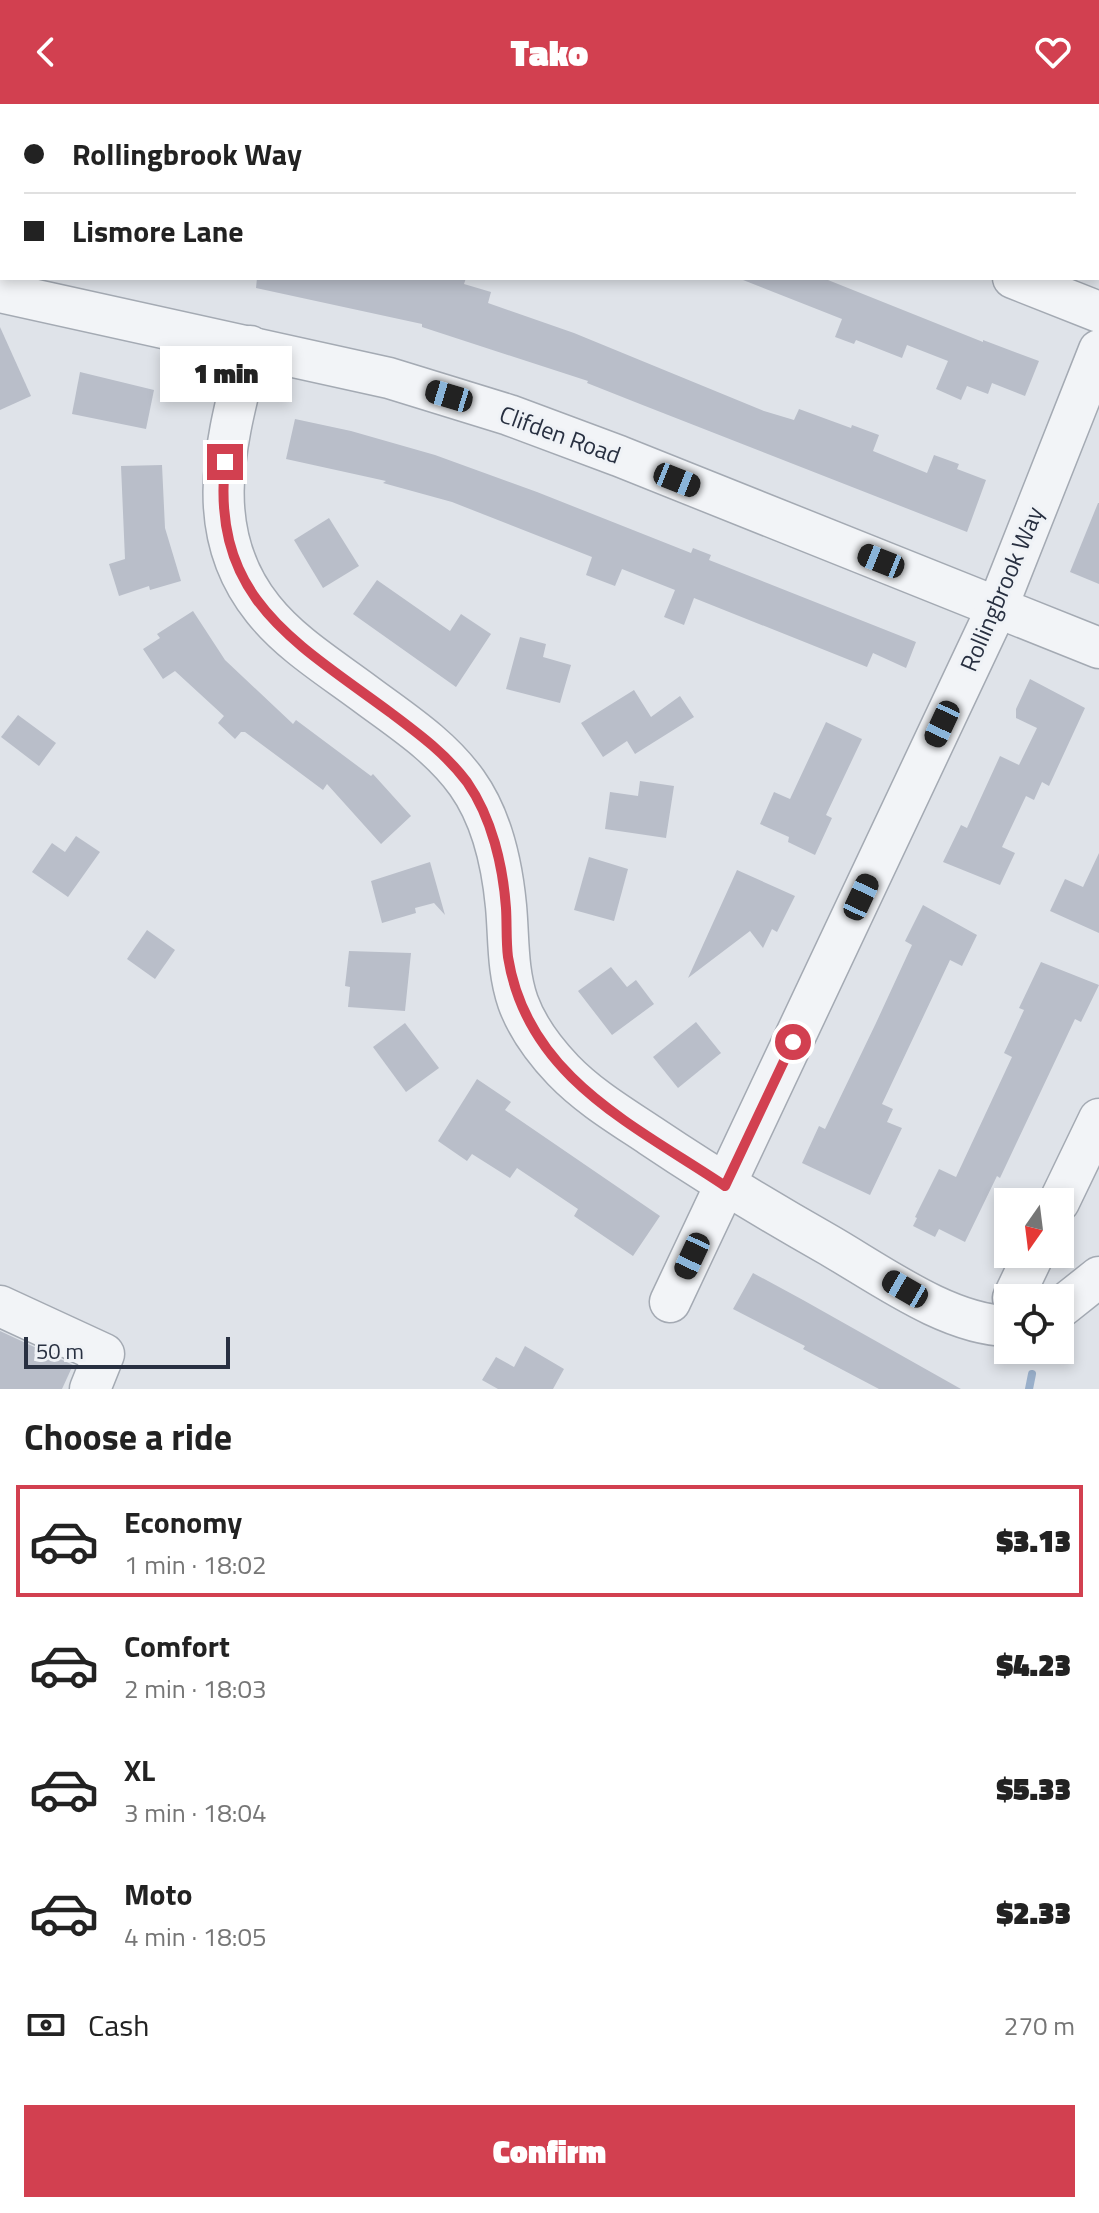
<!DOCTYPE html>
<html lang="en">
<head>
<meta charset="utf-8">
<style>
  :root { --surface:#fff; --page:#f2f2f2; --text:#222; --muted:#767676; --line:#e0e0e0; --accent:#d24050 }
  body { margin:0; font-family:"Titillium Web",sans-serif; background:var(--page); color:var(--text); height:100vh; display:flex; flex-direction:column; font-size:30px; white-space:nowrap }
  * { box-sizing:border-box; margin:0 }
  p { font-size:26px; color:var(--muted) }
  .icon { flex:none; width:44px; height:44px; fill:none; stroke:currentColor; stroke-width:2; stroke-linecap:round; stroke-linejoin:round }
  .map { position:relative; height:1285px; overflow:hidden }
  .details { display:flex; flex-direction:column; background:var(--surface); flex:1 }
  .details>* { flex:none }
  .top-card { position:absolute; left:0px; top:0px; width:1100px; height:176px; box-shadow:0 4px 12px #0003; display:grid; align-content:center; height:176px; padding:0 24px; background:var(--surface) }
  .needle { width:52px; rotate:194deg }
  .controls { position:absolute; left:994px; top:1084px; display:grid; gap:16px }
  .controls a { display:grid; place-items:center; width:80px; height:80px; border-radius:0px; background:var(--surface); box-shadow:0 4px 12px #0003; font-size:40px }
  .scale { position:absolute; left:24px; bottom:20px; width:206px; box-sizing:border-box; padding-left:8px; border:4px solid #283041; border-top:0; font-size:22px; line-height:28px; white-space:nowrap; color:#283041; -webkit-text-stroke:6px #eff2f6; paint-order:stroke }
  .end { position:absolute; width:36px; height:36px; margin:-18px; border:10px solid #d24050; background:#fff; box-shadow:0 0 0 4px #fff }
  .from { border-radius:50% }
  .bubble { position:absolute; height:56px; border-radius:0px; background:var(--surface); box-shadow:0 4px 12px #0003; font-size:26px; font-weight:800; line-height:56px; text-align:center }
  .car { position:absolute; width:24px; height:48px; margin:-24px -12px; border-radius:10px; box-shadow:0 0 6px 2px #0007; background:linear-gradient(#222 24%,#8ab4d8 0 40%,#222 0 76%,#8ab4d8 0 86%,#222 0) }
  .top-card b { display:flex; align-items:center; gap:28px; height:76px; font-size:30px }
  .top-card b+b { border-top:2px solid var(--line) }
  .top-card i { width:20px; height:20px; background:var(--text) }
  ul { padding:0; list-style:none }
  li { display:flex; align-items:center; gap:24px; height:112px; margin:0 16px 12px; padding:0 8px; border:4px solid transparent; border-radius:0px }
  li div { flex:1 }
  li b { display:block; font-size:30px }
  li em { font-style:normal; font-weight:800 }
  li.active { border-color:var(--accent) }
  li>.icon { width:72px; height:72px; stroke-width:1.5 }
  h2 { padding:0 24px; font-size:36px; line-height:96px }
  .pay { display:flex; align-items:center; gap:20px; height:88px; padding:0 24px; font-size:30px }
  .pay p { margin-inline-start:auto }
  .primary-button { display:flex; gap:16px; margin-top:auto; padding:16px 24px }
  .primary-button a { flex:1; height:92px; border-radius:0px; background:var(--accent); color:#fff; font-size:32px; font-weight:800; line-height:92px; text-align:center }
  header { display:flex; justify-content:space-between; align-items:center; height:104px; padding:0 24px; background:var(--accent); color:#fff; font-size:36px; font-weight:800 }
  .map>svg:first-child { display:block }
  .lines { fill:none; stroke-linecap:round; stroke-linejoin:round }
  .stream { stroke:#99afca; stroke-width:8 }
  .building { fill:#b9bec9 }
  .minor-casing { stroke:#a4aab3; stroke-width:43 }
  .minor { stroke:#f2f4f7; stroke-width:40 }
  .route { stroke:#d24050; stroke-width:10 }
  .labels { text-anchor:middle; stroke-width:6; stroke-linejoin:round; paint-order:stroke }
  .street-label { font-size:24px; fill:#283041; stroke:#eff2f6 }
</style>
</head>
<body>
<header><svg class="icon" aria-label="back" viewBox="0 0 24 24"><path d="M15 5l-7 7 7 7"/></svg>Tako<svg class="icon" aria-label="heart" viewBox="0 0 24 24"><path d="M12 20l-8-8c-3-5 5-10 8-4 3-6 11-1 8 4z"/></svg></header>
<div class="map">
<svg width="1099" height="1285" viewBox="0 0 1099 1285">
  <rect width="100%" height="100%" fill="#dfe3e9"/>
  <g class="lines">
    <!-- stream -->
    <path class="stream" d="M 1029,1285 L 1032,1270"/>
  </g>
  <!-- building -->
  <g class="building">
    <path d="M 257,174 L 466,174 L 464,180 L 491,188 L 488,199 L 574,229 L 764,307 L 794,316 L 799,305 L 851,324 L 852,321 L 879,331 L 873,347 L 927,369 L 934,351 L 959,360 L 957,365 L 986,376 L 967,428 L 640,300 L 587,279 L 588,277 L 422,223 L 422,220 L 256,184 Z"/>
    <path d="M 738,174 L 823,174 L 983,238 L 983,236 L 1039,257 L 1025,292 L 992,279 L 988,290 L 967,282 L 961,296 L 936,285 L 948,257 L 907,241 L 902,254 L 856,236 L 854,240 L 835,233 L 842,215 Z"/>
    <path d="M 0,223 L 31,292 L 0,306 Z"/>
    <path d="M 80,268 L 154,286 L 146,325 L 72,310 Z"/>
    <path d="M 295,315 L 351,327 L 435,351 L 537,388 L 691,449 L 693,444 L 711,451 L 709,456 L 916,538 L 906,564 L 873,549 L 867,563 L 694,494 L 684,521 L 664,513 L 675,486 L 622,465 L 615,482 L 586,471 L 592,453 L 452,398 L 383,379 L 386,377 L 286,355 Z"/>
    <path d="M 162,361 L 165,424 L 181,477 L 150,486 L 149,482 L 119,492 L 109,460 L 125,455 L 121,362 Z"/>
    <path d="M 1098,399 L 1099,399 L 1099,480 L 1070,468 Z"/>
    <path d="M 329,414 L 359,462 L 323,484 L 294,436 Z"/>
    <path d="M 377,476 L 450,527 L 461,510 L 491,530 L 456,583 L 353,510 Z"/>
    <path d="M 193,507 L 225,556 L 293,620 L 296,616 L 371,672 L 373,670 L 411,712 L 381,740 L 327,680 L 323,686 L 245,628 L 241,628 L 235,635 L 218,619 L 224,612 L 175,567 L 163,575 L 143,545 L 160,534 L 157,530 Z"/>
    <path d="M 520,533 L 546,540 L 543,553 L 571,561 L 560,599 L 506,585 Z"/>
    <path d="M 1030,575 L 1085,604 L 1049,682 L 1042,678 L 1034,696 L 1026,692 L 1002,743 L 1015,749 L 1000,781 L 943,758 L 961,721 L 967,724 L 1000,652 L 1019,661 L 1037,624 L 1016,614 L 1016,605 Z"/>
    <path d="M 634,586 L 651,613 L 680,592 L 694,613 L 635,650 L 627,637 L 603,653 L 581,619 Z"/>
    <path d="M 18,611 L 56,639 L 39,662 L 1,633 Z"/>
    <path d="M 826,618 L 862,635 L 826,711 L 832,714 L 815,751 L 788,738 L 789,733 L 760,720 L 774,688 L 790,695 Z"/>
    <path d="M 640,677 L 674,682 L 666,734 L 605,725 L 610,688 L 638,692 Z"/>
    <path d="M 76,732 L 100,748 L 68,793 L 32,768 L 52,739 L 65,748 Z"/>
    <path d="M 1099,749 L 1099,829 L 1050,807 L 1065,775 L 1083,783 Z"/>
    <path d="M 589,753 L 628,765 L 614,817 L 574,806 Z"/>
    <path d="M 430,758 L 445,811 L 434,799 L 415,804 L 416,809 L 382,819 L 371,777 Z"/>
    <path d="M 737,766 L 795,792 L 777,828 L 772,825 L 763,844 L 750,827 L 688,874 Z"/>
    <path d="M 923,801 L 977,831 L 962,862 L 950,856 L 882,1000 L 893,1005 L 887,1018 L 902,1024 L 870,1091 L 802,1059 L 819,1022 L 825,1025 L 876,919 L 912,841 L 905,837 Z"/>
    <path d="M 147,826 L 175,846 L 155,875 L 127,855 Z"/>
    <path d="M 349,847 L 411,849 L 405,907 L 348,903 L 350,883 L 345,882 Z"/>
    <path d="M 1041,858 L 1099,881 L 1081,918 L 1075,915 L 1000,1074 L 997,1072 L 965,1138 L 939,1125 L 935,1133 L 913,1122 L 917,1114 L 915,1113 L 939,1065 L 956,1073 L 1012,953 L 1004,949 L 1024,906 L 1019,904 Z"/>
    <path d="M 611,863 L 627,883 L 636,876 L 654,900 L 612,931 L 578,887 Z"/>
    <path d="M 696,918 L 721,949 L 678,984 L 653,953 Z"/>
    <path d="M 405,919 L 439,964 L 406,988 L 373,943 Z"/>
    <path d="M 477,975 L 511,998 L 505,1006 L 660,1112 L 633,1152 L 574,1112 L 578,1105 L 517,1064 L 510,1074 L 472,1050 L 467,1057 L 438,1037 Z"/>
    <path d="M 753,1169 L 803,1196 L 961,1285 L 879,1285 L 803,1245 L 805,1242 L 733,1205 Z"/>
    <path d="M 0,1227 L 73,1261 L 62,1285 L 0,1285 Z"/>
    <path d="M 525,1242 L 564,1265 L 553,1285 L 498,1285 L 482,1276 L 496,1253 L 514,1263 Z"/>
  </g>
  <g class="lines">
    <!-- minor casing -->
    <g class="minor-casing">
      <g id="minor">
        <path d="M 571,0 L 577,2"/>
        <path d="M 1013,174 L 1099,208"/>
        <path d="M 0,188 L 389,274 L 509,311 L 619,352 L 1099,544"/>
        <path d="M 250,242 C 228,332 198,424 263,505 C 290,539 329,563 364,589 C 400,616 440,641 467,679 C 492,714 502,760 506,802 C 509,834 507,866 518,898 C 527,923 545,947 563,966 C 589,993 621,1012 651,1032 C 709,1071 767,1106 827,1140 C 879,1170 948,1221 1008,1222"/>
        <path d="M 1059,1098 L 1099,1015"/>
        <path d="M 1013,1194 L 1034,1150"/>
        <path d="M 670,1198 L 997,504 L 1099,246"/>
        <path d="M 0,1202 L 104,1250 L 90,1285"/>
        <path d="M 1060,1204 L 1099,1173"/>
      </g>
    </g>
    <!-- minor -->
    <use href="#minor" class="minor"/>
  </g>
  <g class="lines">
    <!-- route -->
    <path class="route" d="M 225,358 C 211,495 294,537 391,609 C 419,630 446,650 467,678 C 492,714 503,762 506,804 C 507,820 506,837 508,853 C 527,973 634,1021 725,1082 L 793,938"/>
  </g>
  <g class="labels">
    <!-- street labels -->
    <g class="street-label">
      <text transform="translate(560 331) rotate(20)" y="8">Clifden Road</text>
      <text transform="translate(1002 485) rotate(-67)" y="8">Rollingbrook Way</text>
    </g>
  </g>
</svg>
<div class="controls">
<a><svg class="needle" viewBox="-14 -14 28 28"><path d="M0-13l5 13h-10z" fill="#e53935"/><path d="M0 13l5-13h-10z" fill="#767676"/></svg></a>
<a><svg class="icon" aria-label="locate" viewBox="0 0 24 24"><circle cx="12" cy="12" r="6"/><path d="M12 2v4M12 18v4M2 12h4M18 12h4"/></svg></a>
</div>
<div class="scale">50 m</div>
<i class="end from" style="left:793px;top:938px"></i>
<i class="end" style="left:225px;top:358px"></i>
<div class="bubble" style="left:160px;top:242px;width:132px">1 min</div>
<i class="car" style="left:449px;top:292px;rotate:287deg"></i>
<i class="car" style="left:677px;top:376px;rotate:112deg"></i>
<i class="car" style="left:881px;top:457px;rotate:292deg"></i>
<i class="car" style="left:942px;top:620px;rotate:205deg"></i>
<i class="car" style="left:861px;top:793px;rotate:25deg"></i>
<i class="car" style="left:692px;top:1152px;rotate:205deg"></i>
<i class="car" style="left:905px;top:1185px;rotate:300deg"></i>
<div class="top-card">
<b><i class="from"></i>Rollingbrook Way</b>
<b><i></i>Lismore Lane</b>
</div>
</div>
<section class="details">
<h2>Choose a ride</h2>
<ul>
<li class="active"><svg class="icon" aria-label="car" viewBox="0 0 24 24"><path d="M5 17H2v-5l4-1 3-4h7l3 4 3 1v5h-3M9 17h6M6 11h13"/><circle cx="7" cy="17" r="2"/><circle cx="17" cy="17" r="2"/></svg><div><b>Economy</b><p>1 min · 18:02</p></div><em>$3.13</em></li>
<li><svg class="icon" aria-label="car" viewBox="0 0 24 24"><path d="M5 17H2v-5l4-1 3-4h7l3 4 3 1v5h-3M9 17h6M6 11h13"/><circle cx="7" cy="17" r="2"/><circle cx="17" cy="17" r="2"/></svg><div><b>Comfort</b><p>2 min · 18:03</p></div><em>$4.23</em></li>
<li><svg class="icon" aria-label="car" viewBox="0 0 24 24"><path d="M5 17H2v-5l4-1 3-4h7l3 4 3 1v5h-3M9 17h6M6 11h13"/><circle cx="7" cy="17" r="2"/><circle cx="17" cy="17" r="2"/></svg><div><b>XL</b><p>3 min · 18:04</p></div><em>$5.33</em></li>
<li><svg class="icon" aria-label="car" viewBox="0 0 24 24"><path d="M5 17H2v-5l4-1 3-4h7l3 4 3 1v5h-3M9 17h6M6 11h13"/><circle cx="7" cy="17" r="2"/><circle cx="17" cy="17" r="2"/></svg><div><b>Moto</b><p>4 min · 18:05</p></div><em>$2.33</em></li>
</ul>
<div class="pay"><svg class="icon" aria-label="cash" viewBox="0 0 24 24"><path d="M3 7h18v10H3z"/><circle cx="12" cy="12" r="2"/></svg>Cash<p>270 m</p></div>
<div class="primary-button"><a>Confirm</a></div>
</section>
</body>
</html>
